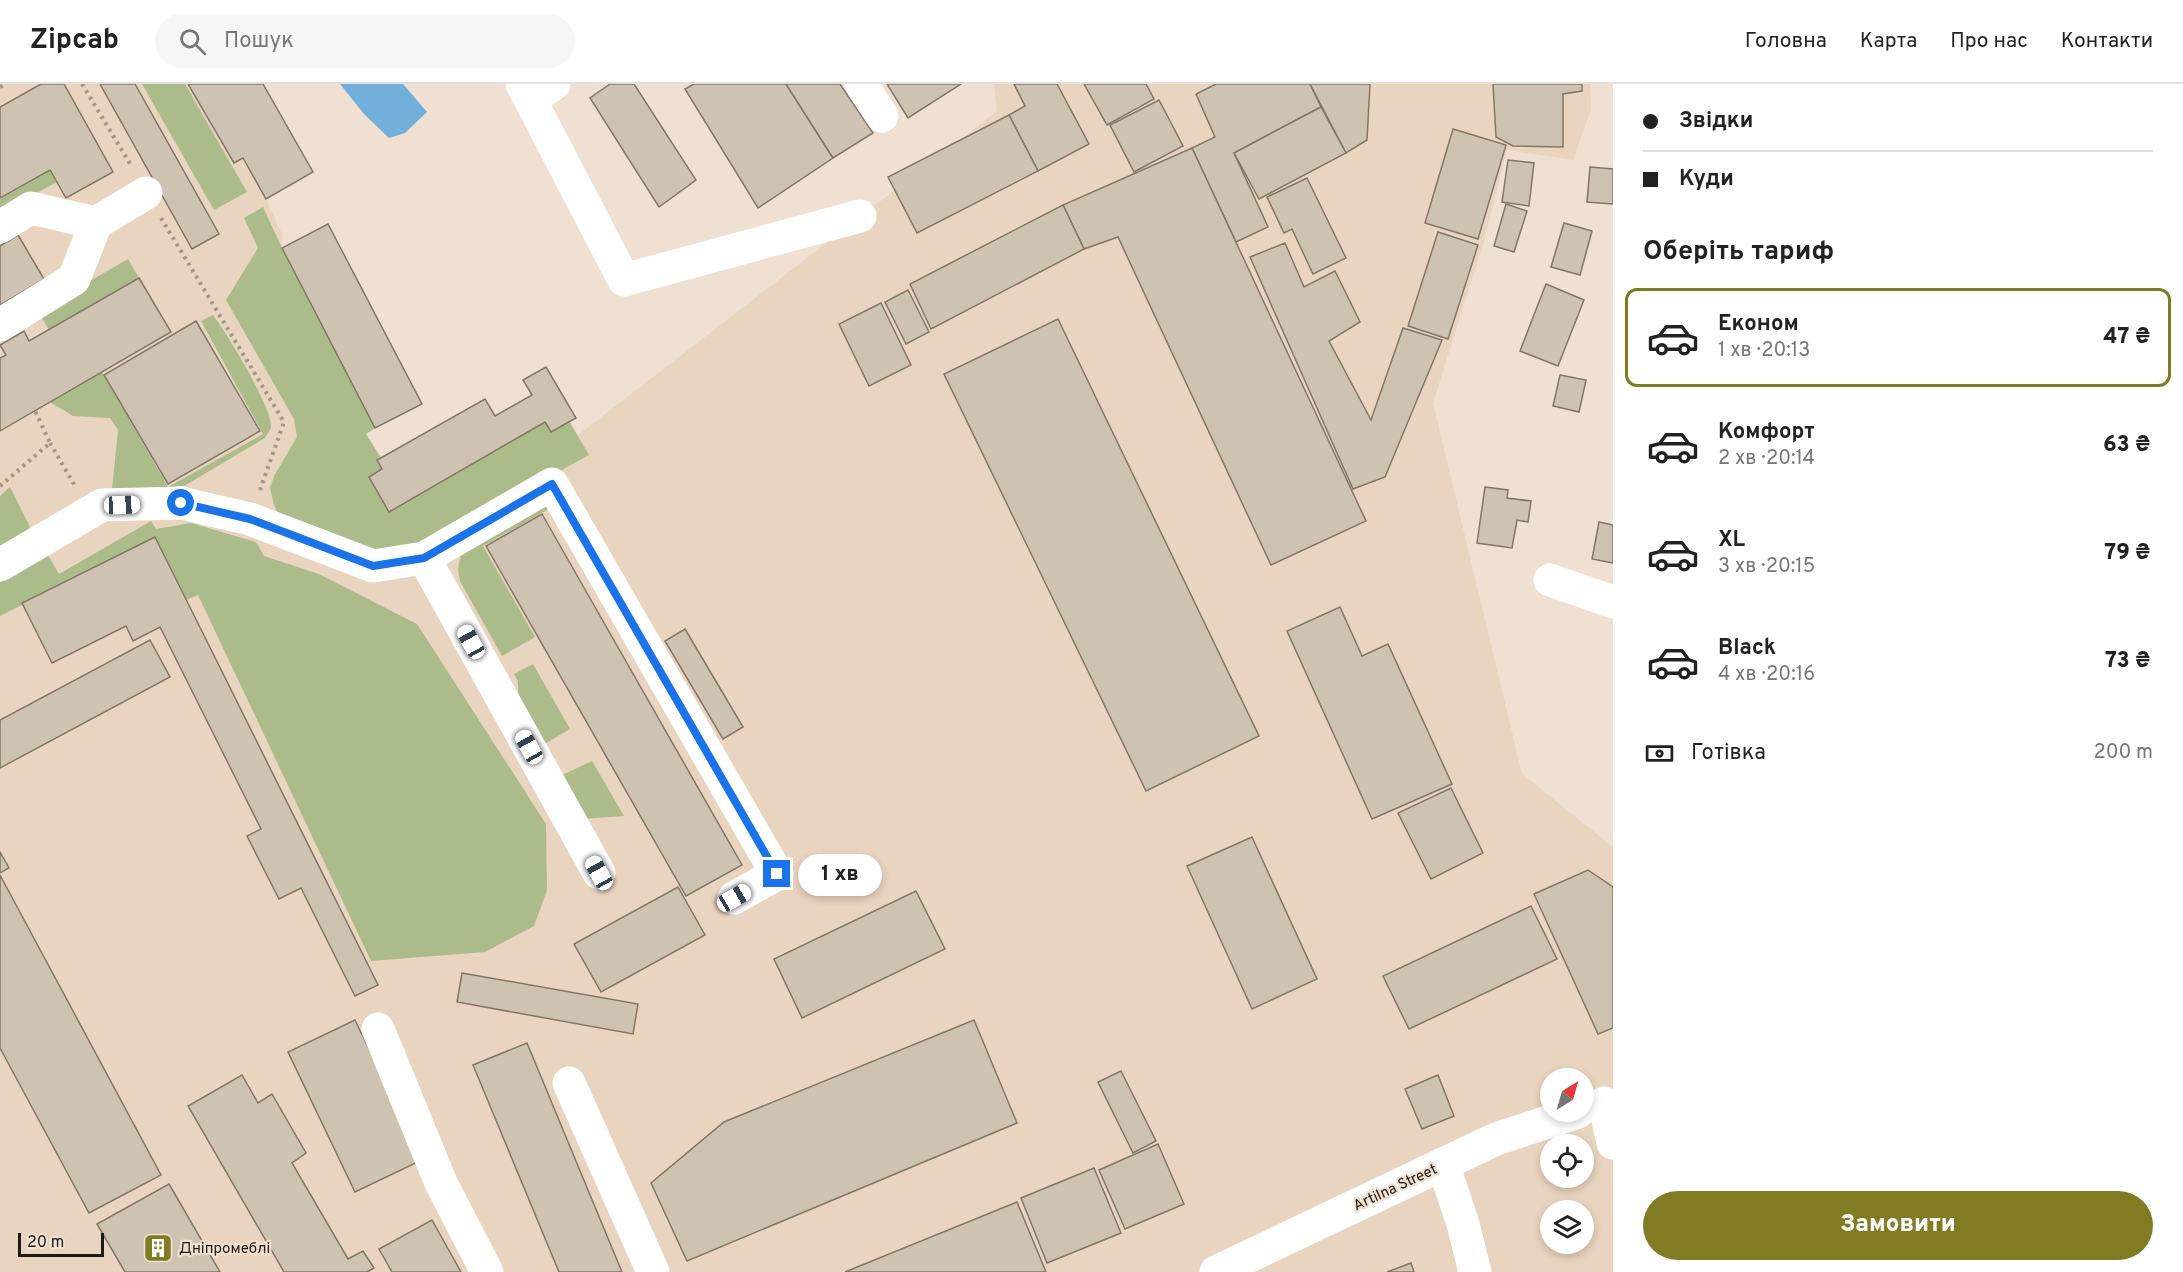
<!DOCTYPE html>
<html lang="uk">
<head>
<meta charset="utf-8">
<style>
  :root { --surface:#fff; --page:#f6f6f6; --text:#222; --muted:#767676; --line:#e0e0e0; --accent:#817c23 }
  body { margin:0; font-family:Overpass,sans-serif; background:var(--page); color:var(--text); height:100vh; display:flex; flex-direction:column; font-size:22px; white-space:nowrap }
  * { box-sizing:border-box; margin:0 }
  p { font-size:20px; color:var(--muted) }
  .icon { flex:none; width:33px; height:33px; fill:none; stroke:currentColor; stroke-width:2; stroke-linecap:round; stroke-linejoin:round }
  .map { position:relative; flex:1; overflow:hidden }
  .side { display:flex; flex-direction:column; background:var(--surface); width:570px }
  .side>* { flex:none }
  .top-card { display:grid; align-content:center; height:132px; padding:0 30px; background:var(--surface) }
  .needle { width:39px; rotate:37deg }
  .buttons { position:absolute; left:1540px; top:984px; display:grid; gap:12px }
  .buttons a { display:grid; place-items:center; width:54px; height:54px; border-radius:50%; background:var(--surface); box-shadow:0 3px 9px #0003; font-size:30px }
  .scale { position:absolute; left:18px; bottom:15px; width:86px; box-sizing:border-box; padding-left:6px; border:3px solid #201a15; border-top:0; font-size:16px; line-height:21px; white-space:nowrap; color:#201a15; -webkit-text-stroke:4px #efe0d1; paint-order:stroke }
  .end { position:absolute; width:27px; height:27px; margin:-14px; border:8px solid #1a73e8; background:#fff; box-shadow:0 0 0 3px #fff }
  .from { border-radius:50% }
  .bubble { position:absolute; height:42px; border-radius:21px; background:var(--surface); box-shadow:0 3px 9px #0003; font-size:20px; font-weight:800; line-height:42px; text-align:center }
  .car { position:absolute; width:18px; height:36px; margin:-18px -9px; border-radius:8px; box-shadow:0 0 4px 2px #0007; background:linear-gradient(#fff 24%,#345 0 40%,#fff 0 76%,#345 0 86%,#fff 0) }
  .top-card b { display:flex; align-items:center; gap:21px; height:57px; font-size:22px }
  .top-card b+b { border-top:2px solid var(--line) }
  .top-card i { width:15px; height:15px; background:var(--text) }
  ul { padding:0; list-style:none }
  li { display:flex; align-items:center; gap:18px; height:99px; margin:0 12px 9px; padding:0 18px; border:3px solid transparent; border-radius:12px }
  li div { flex:1 }
  li b { display:block; font-size:22px }
  li em { font-style:normal; font-weight:800 }
  li.current { border-color:var(--accent) }
  li>.icon { width:54px; height:54px; stroke-width:1.5 }
  h2 { padding:0 30px; font-size:27px; line-height:72px }
  .pay { display:flex; align-items:center; gap:15px; height:66px; padding:0 30px; font-size:22px }
  .pay p { margin-inline-start:auto }
  .action { display:flex; gap:12px; margin-top:auto; padding:12px 30px }
  .action a { flex:1; height:69px; border-radius:36px; background:var(--accent); color:#fff; font-size:24px; font-weight:800; line-height:69px; text-align:center }
  header { display:flex; align-items:center; gap:36px; box-sizing:border-box; height:84px; padding:0 30px; background:var(--surface); border-bottom:2px solid var(--line) }
  header strong { font-size:28px }
  nav { display:flex; gap:33px; margin-inline-start:auto; font-size:21px }
  .search { width:420px; height:54px; background:var(--page); display:flex; align-items:center; gap:15px; box-sizing:border-box; padding:0 21px; border-radius:33px; color:var(--muted); font-size:22px }
  main { display:flex; flex:1; min-height:0 }
  .map>svg:first-child { display:block }
  .built { fill:#e9d4bf; fill-rule:evenodd }
  .green { fill:#abbc8a }
  .water { fill:#71b0db }
  .building { fill:#cec2b1; stroke:#827767; stroke-width:1.5 }
  .lines { fill:none; stroke-linecap:round; stroke-linejoin:round }
  .path { stroke:#a2978b; stroke-width:4; stroke-dasharray:3 4.5; stroke-linecap:butt }
  .minor { stroke:#fff; stroke-width:33 }
  .route { stroke:#1a73e8; stroke-width:8 }
  .labels { text-anchor:middle; stroke-width:4.5; stroke-linejoin:round; paint-order:stroke }
  .street-label { font-size:15px; fill:#201a15; stroke:#efe0d1 }
  .poi-label { font-size:15px; fill:#201a15; stroke:#efe0d1; text-anchor:start }
</style>
</head>
<body>
<header>
<strong>Zipcab</strong>
<div class="search"><svg class="icon" aria-label="search" viewBox="0 0 24 24"><circle cx="10" cy="10" r="6"/><path d="M15 15l6 6"/></svg>Пошук</div>
<nav><a>Головна</a><a>Карта</a><a>Про нас</a><a>Контакти</a></nav>
</header>
<main>
<div class="map">
<svg width="1613" height="1188" viewBox="0 0 1613 1188">
  <rect width="100%" height="100%" fill="#efe0d1"/>
  <!-- built -->
  <path class="built" d="M 0,0 L 188,0 L 233,79 L 243,74 L 266,115 L 282,150 L 282,164 L 375,344 L 366,350 L 381,374 L 382,385 L 369,393 L 389,427 L 569,337 L 578,351 L 997,27 L 994,0 L 1590,0 L 1591,25 L 1573,76 L 1507,66 L 1483,161 L 1433,319 L 1522,690 L 1613,763 L 1613,1188 L 0,1188 ZM 1551,994 L 1584,994 L 1584,1028 L 1551,1028 ZM 1551,1060 L 1584,1060 L 1584,1094 L 1551,1094 ZM 1551,1126 L 1584,1126 L 1584,1160 L 1551,1160 Z"/>
  <!-- green -->
  <g class="green">
    <path d="M 142,0 L 185,0 L 247,108 L 214,126 Z"/>
    <path d="M 50,86 L 57,98 L 0,129 L 0,114 Z"/>
    <path d="M 263,123 L 282,164 L 375,344 L 366,350 L 381,374 L 382,385 L 369,393 L 389,427 L 545,338 L 569,337 L 589,371 L 429,459 L 372,468 L 278,429 L 274,421 L 270,404 L 274,392 L 297,353 L 294,335 L 226,216 L 258,164 L 244,134 Z"/>
    <path d="M 128,175 L 139,194 L 49,246 L 38,227 Z"/>
    <path d="M 213,231 C 226,248 271,321 271,342 C 271,346 267,350 265,354 L 174,408 L 111,415 L 118,346 L 110,334 L 73,332 L 50,318 L 102,288 L 168,403 L 263,350 L 201,237 Z"/>
    <path d="M 10,403 L 31,445 L 0,467 L 0,412 Z"/>
    <path d="M 539,417 L 554,422 L 483,462 L 535,553 L 502,572 L 460,497 C 457,485 458,478 463,467 Z"/>
    <path d="M 151,437 L 156,445 L 191,439 L 256,458 L 264,472 L 319,490 L 417,540 L 546,740 L 547,806 L 534,842 L 485,868 L 371,877 L 198,511 L 186,516 L 155,453 L 0,532 L 0,498 L 48,471 L 59,490 Z"/>
    <path d="M 533,580 L 570,645 L 538,664 L 518,633 L 518,597 L 514,590 Z"/>
    <path d="M 592,677 L 624,732 L 580,735 L 556,694 Z"/>
  </g>
  <!-- water -->
  <path class="water" d="M 340,0 L 403,0 L 427,28 L 405,49 L 389,54 L 364,30 Z"/>
  <!-- building -->
  <g class="building">
    <path d="M 41,0 L 64,0 L 113,88 L 66,114 L 50,86 L 0,114 L 0,23 Z"/>
    <path d="M 100,0 L 135,0 L 219,150 L 192,165 Z"/>
    <path d="M 188,0 L 263,0 L 313,88 L 266,115 L 243,74 L 234,79 Z"/>
    <path d="M 610,0 L 634,0 L 696,96 L 659,123 L 590,14 Z"/>
    <path d="M 694,0 L 786,0 L 833,74 L 758,124 L 685,5 Z"/>
    <path d="M 786,0 L 840,0 L 873,49 L 833,74 Z"/>
    <path d="M 887,0 L 961,0 L 908,34 Z"/>
    <path d="M 1014,0 L 1057,0 L 1089,60 L 1038,87 L 1009,31 L 1025,22 Z"/>
    <path d="M 1084,0 L 1146,0 L 1154,15 L 1107,41 Z"/>
    <path d="M 1216,0 L 1310,0 L 1321,23 L 1234,69 L 1268,143 L 1236,158 L 1192,64 L 1215,53 L 1196,10 Z"/>
    <path d="M 1310,0 L 1370,0 L 1367,56 L 1346,69 Z"/>
    <path d="M 1493,0 L 1582,0 L 1582,7 L 1563,10 L 1563,63 L 1513,62 L 1496,53 Z"/>
    <path d="M 1159,16 L 1183,62 L 1134,88 L 1110,41 Z"/>
    <path d="M 1321,23 L 1346,69 L 1259,115 L 1234,69 Z"/>
    <path d="M 1009,31 L 1038,87 L 917,149 L 888,93 Z"/>
    <path d="M 1453,45 L 1506,61 L 1478,155 L 1425,139 Z"/>
    <path d="M 1192,64 L 1366,437 L 1271,481 L 1118,153 L 1084,165 L 1063,121 Z"/>
    <path d="M 1508,76 L 1534,79 L 1529,122 L 1502,118 Z"/>
    <path d="M 1590,83 L 1613,85 L 1613,120 L 1587,118 Z"/>
    <path d="M 1307,94 L 1346,174 L 1313,190 L 1292,145 L 1284,149 L 1267,113 Z"/>
    <path d="M 1506,120 L 1527,127 L 1514,168 L 1494,162 Z"/>
    <path d="M 1063,121 L 1084,165 L 931,245 L 910,200 Z"/>
    <path d="M 1564,139 L 1592,147 L 1580,191 L 1551,183 Z"/>
    <path d="M 328,140 L 422,320 L 375,344 L 282,164 Z"/>
    <path d="M 1438,148 L 1478,161 L 1448,255 L 1408,242 Z"/>
    <path d="M 18,151 L 44,195 L 0,221 L 0,162 Z"/>
    <path d="M 1285,159 L 1304,203 L 1335,187 L 1360,238 L 1329,257 L 1371,336 L 1403,244 L 1442,256 L 1385,393 L 1353,405 L 1250,173 Z"/>
    <path d="M 139,194 L 171,248 L 0,347 L 0,274 L 6,271 L 0,261 L 24,247 L 29,257 Z"/>
    <path d="M 1546,200 L 1584,216 L 1558,282 L 1520,267 Z"/>
    <path d="M 908,206 L 929,248 L 906,260 L 885,218 Z"/>
    <path d="M 881,219 L 911,281 L 869,302 L 839,240 Z"/>
    <path d="M 1058,235 L 1259,652 L 1146,707 L 944,290 Z"/>
    <path d="M 196,237 L 260,347 L 168,400 L 104,291 Z"/>
    <path d="M 546,283 L 576,334 L 551,348 L 545,338 L 389,428 L 369,393 L 382,385 L 377,376 L 485,315 L 495,332 L 532,311 L 523,296 Z"/>
    <path d="M 1560,291 L 1586,296 L 1579,328 L 1553,322 Z"/>
    <path d="M 1485,403 L 1508,406 L 1507,414 L 1531,417 L 1528,438 L 1517,436 L 1512,464 L 1477,459 Z"/>
    <path d="M 542,430 L 742,781 L 686,812 L 486,462 Z"/>
    <path d="M 1599,438 L 1613,441 L 1613,479 L 1592,475 Z"/>
    <path d="M 155,453 L 378,901 L 355,912 L 301,804 L 279,815 L 247,752 L 261,745 L 160,543 L 133,557 L 126,542 L 52,579 L 22,519 Z"/>
    <path d="M 1340,523 L 1362,572 L 1388,560 L 1452,700 L 1372,735 L 1287,547 Z"/>
    <path d="M 685,545 L 743,643 L 723,655 L 665,557 Z"/>
    <path d="M 150,556 L 170,593 L 0,684 L 0,636 Z"/>
    <path d="M 1451,704 L 1483,769 L 1431,795 L 1398,729 Z"/>
    <path d="M 1252,753 L 1317,895 L 1252,925 L 1187,782 Z"/>
    <path d="M 0,768 L 9,784 L 0,789 Z"/>
    <path d="M 1588,786 L 1613,803 L 1613,944 L 1598,950 L 1534,810 Z"/>
    <path d="M 0,791 L 161,1091 L 89,1129 L 0,964 Z"/>
    <path d="M 678,803 L 705,851 L 601,908 L 574,860 Z"/>
    <path d="M 916,807 L 945,865 L 802,934 L 774,875 Z"/>
    <path d="M 1531,822 L 1557,875 L 1409,945 L 1383,892 Z"/>
    <path d="M 462,889 L 638,920 L 633,950 L 457,918 Z"/>
    <path d="M 355,936 L 422,1076 L 355,1108 L 288,968 Z"/>
    <path d="M 974,936 L 1017,1039 L 687,1177 L 651,1099 L 724,1038 Z"/>
    <path d="M 527,959 L 622,1188 L 559,1188 L 473,981 Z"/>
    <path d="M 1121,987 L 1156,1057 L 1133,1069 L 1098,998 Z"/>
    <path d="M 242,991 L 258,1019 L 272,1010 L 306,1069 L 292,1079 L 348,1175 L 363,1167 L 374,1184 L 367,1188 L 284,1188 L 188,1022 Z"/>
    <path d="M 1438,991 L 1454,1032 L 1422,1045 L 1405,1005 Z"/>
    <path d="M 1158,1060 L 1184,1120 L 1125,1145 L 1099,1086 Z"/>
    <path d="M 1094,1084 L 1121,1149 L 1047,1179 L 1021,1114 Z"/>
    <path d="M 169,1100 L 220,1188 L 125,1188 L 97,1140 Z"/>
    <path d="M 1017,1118 L 1046,1188 L 845,1188 Z"/>
    <path d="M 432,1136 L 461,1188 L 392,1188 L 379,1165 Z"/>
    <path d="M 1411,1179 L 1414,1188 L 1387,1188 Z"/>
  </g>
  <g class="lines">
    <!-- path -->
    <g class="path">
      <path d="M 82,0 L 132,83"/>
      <path d="M 0,3 L 5,0"/>
      <path d="M 161,134 L 284,338 L 260,406"/>
      <path d="M 50,359 L 75,402"/>
      <path d="M 0,402 L 50,359 L 35,327"/>
    </g>
    <!-- minor -->
    <g class="minor">
      <path d="M 522,0 L 624,196 L 860,132"/>
      <path d="M 861,0 L 882,32"/>
      <path d="M 531,15 L 554,0"/>
      <path d="M 0,143 L 31,124 L 96,139"/>
      <path d="M 0,241 L 74,195 L 96,139 L 146,109"/>
      <path d="M 424,474 L 552,400 L 777,790 L 734,814"/>
      <path d="M 0,481 L 102,421 L 181,419 L 250,435 L 373,482 L 424,474 L 599,789"/>
      <path d="M 1550,496 L 1613,518"/>
      <path d="M 378,945 L 441,1099 L 487,1188"/>
      <path d="M 569,999 L 653,1188"/>
      <path d="M 1604,1019 L 1613,1059"/>
      <path d="M 1443,1080 L 1463,1140 L 1475,1188"/>
      <path d="M 1216,1188 L 1496,1055 L 1578,1028"/>
    </g>
  </g>
  <g class="lines">
    <!-- route -->
    <path class="route" d="M 181,419 L 250,435 L 373,482 L 424,474 L 552,400 L 777,790"/>
  </g>
  <!-- icons -->
  <defs>
    <g id="building-square" transform="scale(1.5)"><rect x="-9" y="-9" width="18" height="18" rx="4" fill="#817c23" stroke="#efe0d1"/><path d="M-4-6H4V6H1V3H-1V6H-4ZM-2.5-4.3h1.7v1.8h-1.7ZM.8-4.3h1.7v1.8H.8ZM-2.5-1h1.7V.8h-1.7ZM.8-1h1.7V.8H.8Z" fill="#fff"/></g>
  </defs>
  <g fill-rule="evenodd">
    <use href="#building-square" x="158" y="1164"/>
  </g>
  <g class="labels">
    <!-- street labels -->
    <g class="street-label">
      <text transform="translate(1395 1103) rotate(-25)" y="5">Artilna Street</text>
    </g>
    <!-- poi labels -->
    <g class="poi-label">
      <text x="179" y="1169">Дніпромеблі</text>
    </g>
  </g>
</svg>
<div class="buttons">
<a><svg class="needle" viewBox="-14 -14 28 28"><path d="M0-13l5 13h-10z" fill="#e53935"/><path d="M0 13l5-13h-10z" fill="#767676"/></svg></a>
<a><svg class="icon" aria-label="locate" viewBox="0 0 24 24"><circle cx="12" cy="12" r="6"/><path d="M12 2v4M12 18v4M2 12h4M18 12h4"/></svg></a>
<a><svg class="icon" aria-label="layers" viewBox="0 0 24 24"><path d="M12 4l9 5-9 5-9-5zM3 14l9 5 9-5"/></svg></a>
</div>
<div class="scale">20 m</div>
<i class="end from" style="left:181px;top:419px"></i>
<i class="end" style="left:777px;top:790px"></i>
<div class="bubble" style="left:798px;top:770px;width:84px">1 хв</div>
<i class="car" style="left:122px;top:421px;rotate:88deg"></i>
<i class="car" style="left:471px;top:558px;rotate:331deg"></i>
<i class="car" style="left:529px;top:663px;rotate:331deg"></i>
<i class="car" style="left:599px;top:789px;rotate:331deg"></i>
<i class="car" style="left:734px;top:814px;rotate:60deg"></i>
</div>
<section class="side">
<div class="top-card">
<b><i class="from"></i>Звідки</b>
<b><i></i>Куди</b>
</div>
<h2>Оберіть тариф</h2>
<ul>
<li class="current"><svg class="icon" aria-label="car" viewBox="0 0 24 24"><path d="M5 17H2v-5l4-1 3-4h7l3 4 3 1v5h-3M9 17h6M6 11h13"/><circle cx="7" cy="17" r="2"/><circle cx="17" cy="17" r="2"/></svg><div><b>Економ</b><p>1 хв · 20:13</p></div><em>47 ₴</em></li>
<li><svg class="icon" aria-label="car" viewBox="0 0 24 24"><path d="M5 17H2v-5l4-1 3-4h7l3 4 3 1v5h-3M9 17h6M6 11h13"/><circle cx="7" cy="17" r="2"/><circle cx="17" cy="17" r="2"/></svg><div><b>Комфорт</b><p>2 хв · 20:14</p></div><em>63 ₴</em></li>
<li><svg class="icon" aria-label="car" viewBox="0 0 24 24"><path d="M5 17H2v-5l4-1 3-4h7l3 4 3 1v5h-3M9 17h6M6 11h13"/><circle cx="7" cy="17" r="2"/><circle cx="17" cy="17" r="2"/></svg><div><b>XL</b><p>3 хв · 20:15</p></div><em>79 ₴</em></li>
<li><svg class="icon" aria-label="car" viewBox="0 0 24 24"><path d="M5 17H2v-5l4-1 3-4h7l3 4 3 1v5h-3M9 17h6M6 11h13"/><circle cx="7" cy="17" r="2"/><circle cx="17" cy="17" r="2"/></svg><div><b>Black</b><p>4 хв · 20:16</p></div><em>73 ₴</em></li>
</ul>
<div class="pay"><svg class="icon" aria-label="cash" viewBox="0 0 24 24"><path d="M3 7h18v10H3z"/><circle cx="12" cy="12" r="2"/></svg>Готівка<p>200 m</p></div>
<div class="action"><a>Замовити</a></div>
</section>
</main>
</body>
</html>
